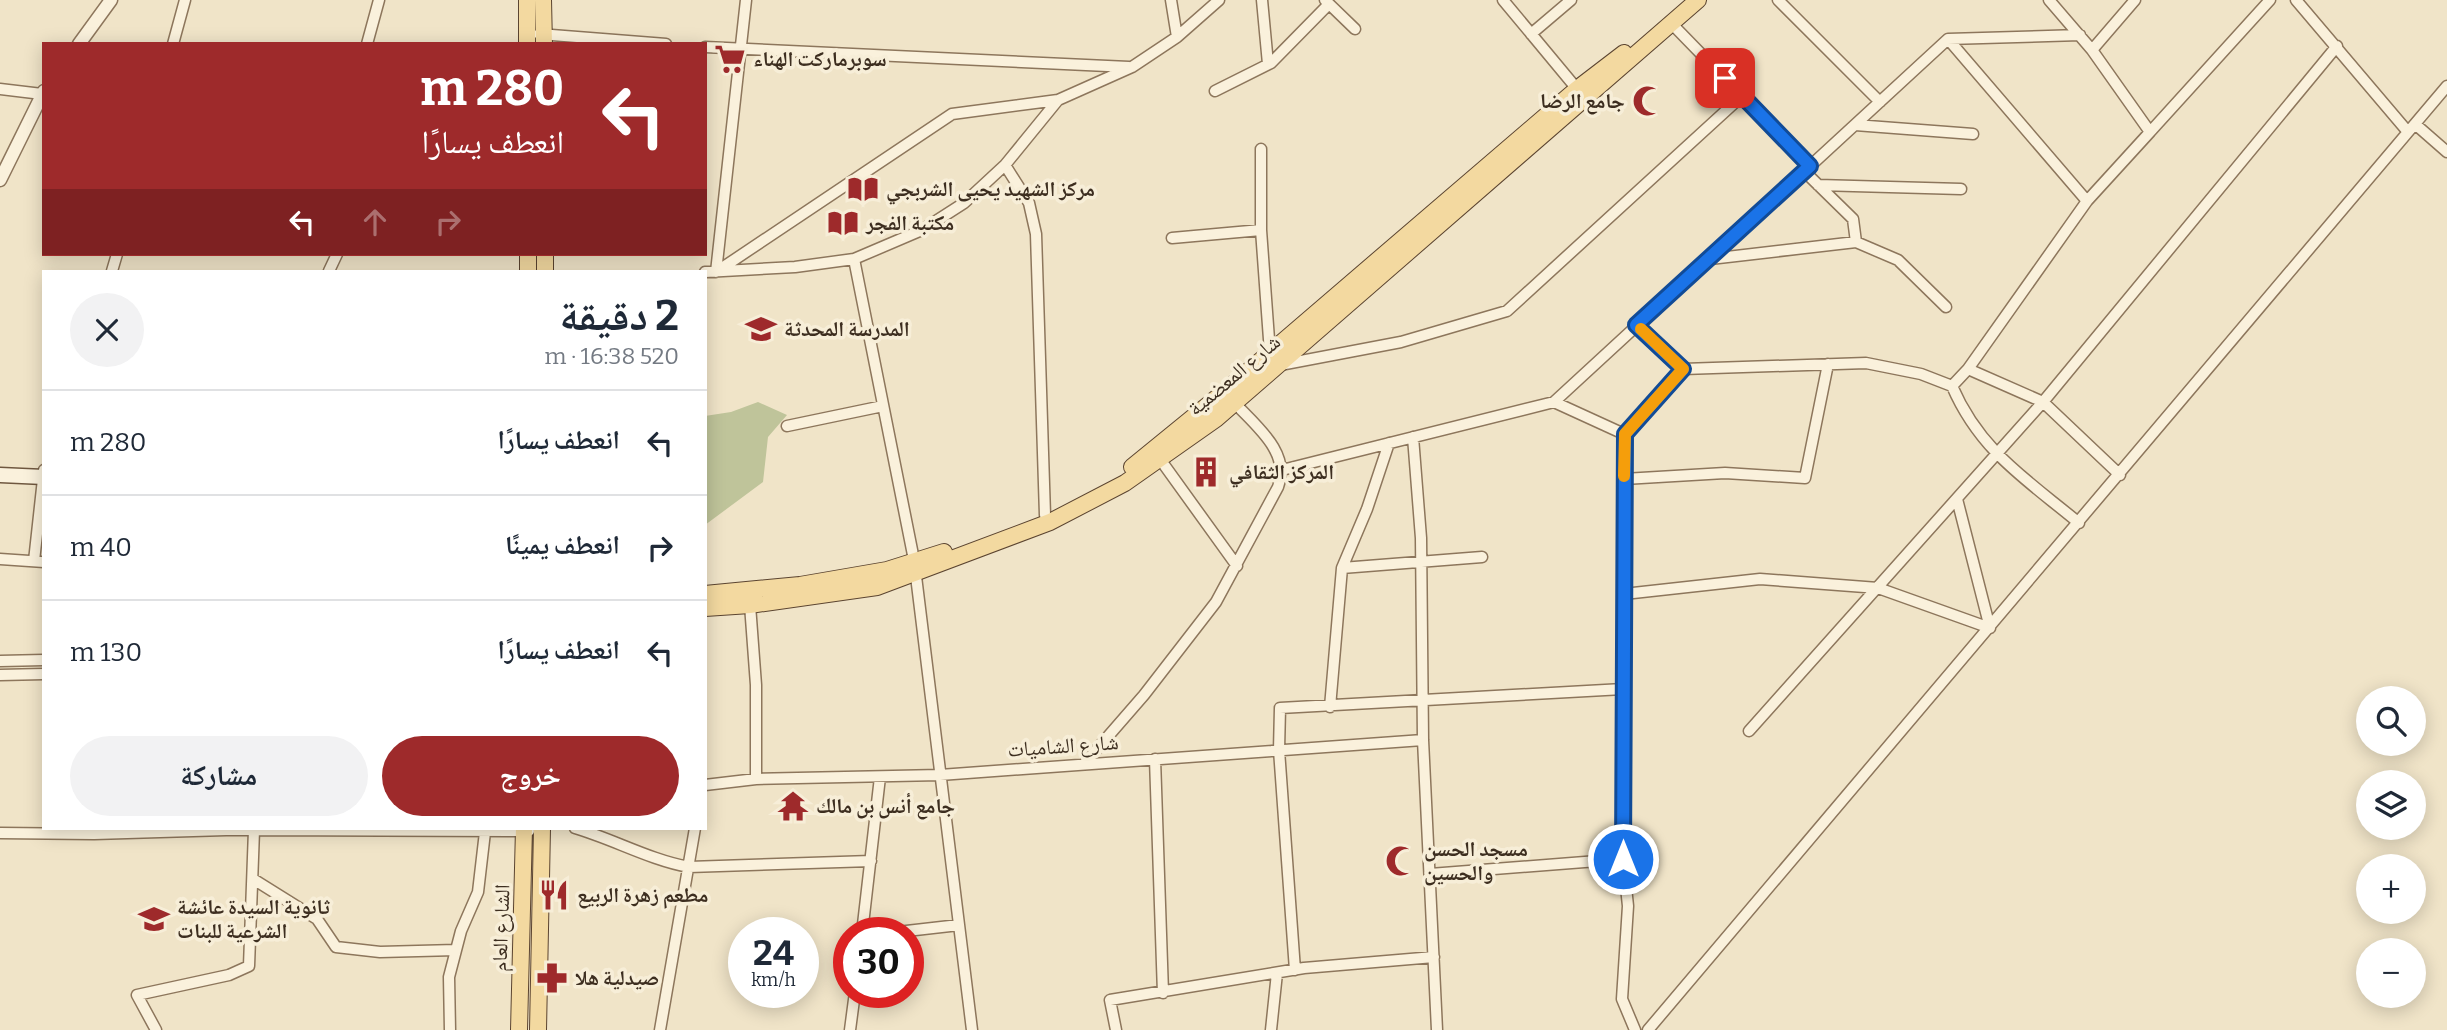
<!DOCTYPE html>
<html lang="ar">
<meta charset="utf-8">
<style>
:root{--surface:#fff;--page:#f2f2f3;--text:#1f2937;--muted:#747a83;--line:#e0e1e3;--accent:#9e2a2b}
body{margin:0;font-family:Bitter,"Noto Naskh Arabic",serif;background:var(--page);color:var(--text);direction:rtl;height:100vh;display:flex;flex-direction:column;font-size:26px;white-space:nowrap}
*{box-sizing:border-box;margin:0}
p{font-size:23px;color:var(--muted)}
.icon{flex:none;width:38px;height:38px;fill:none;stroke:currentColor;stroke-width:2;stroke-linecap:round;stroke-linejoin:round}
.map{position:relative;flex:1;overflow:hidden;direction:ltr}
.panel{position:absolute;left:42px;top:270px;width:665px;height:560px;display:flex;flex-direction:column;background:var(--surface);border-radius:0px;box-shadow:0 4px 18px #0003;direction:rtl}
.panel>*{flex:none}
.guide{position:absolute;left:42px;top:42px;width:665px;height:214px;border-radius:0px;box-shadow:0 4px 18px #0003;direction:rtl;background:#9e2a2b;color:#fff;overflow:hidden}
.tools{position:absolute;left:2356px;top:686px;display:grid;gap:14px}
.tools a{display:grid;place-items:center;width:70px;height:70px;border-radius:50%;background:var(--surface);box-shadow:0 4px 18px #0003;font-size:35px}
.speed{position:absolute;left:728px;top:917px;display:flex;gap:14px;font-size:35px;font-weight:700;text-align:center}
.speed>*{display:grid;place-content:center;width:91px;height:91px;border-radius:50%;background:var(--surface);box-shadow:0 4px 18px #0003;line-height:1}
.speed small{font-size:18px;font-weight:400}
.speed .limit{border:10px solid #d22;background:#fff;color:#111}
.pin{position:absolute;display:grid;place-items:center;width:60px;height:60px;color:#fff;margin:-30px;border-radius:14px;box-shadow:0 4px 10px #0006}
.me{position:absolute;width:77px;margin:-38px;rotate:0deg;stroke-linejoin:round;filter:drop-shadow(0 0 5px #0008)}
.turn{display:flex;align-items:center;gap:24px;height:147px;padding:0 28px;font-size:32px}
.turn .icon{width:91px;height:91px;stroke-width:2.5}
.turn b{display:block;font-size:49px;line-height:60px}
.lanes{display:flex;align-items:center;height:66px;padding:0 28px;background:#0003;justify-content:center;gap:35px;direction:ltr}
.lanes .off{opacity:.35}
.round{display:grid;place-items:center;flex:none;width:74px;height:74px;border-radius:37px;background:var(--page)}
.headline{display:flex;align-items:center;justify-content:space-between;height:119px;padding:0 28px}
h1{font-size:42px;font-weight:700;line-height:52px}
.button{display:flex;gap:14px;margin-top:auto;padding:14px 28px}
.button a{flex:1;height:80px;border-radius:42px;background:var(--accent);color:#fff;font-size:28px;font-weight:700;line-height:80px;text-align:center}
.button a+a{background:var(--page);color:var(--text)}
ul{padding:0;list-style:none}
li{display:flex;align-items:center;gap:21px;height:105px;padding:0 28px;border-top:2px solid var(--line)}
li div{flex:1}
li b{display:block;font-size:26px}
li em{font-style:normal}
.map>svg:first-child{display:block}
.cemetery{fill:#bfc49a}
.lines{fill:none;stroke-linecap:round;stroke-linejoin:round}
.minor-casing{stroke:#8d765c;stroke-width:13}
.tertiary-casing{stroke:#8d765c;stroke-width:15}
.secondary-casing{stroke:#6f573f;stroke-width:17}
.primary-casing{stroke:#5b4430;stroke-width:18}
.minor{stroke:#faf1dc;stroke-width:10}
.tertiary{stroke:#faf1dc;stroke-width:12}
.secondary{stroke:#faf1dc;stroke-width:14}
.primary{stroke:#f3d9a0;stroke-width:16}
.route-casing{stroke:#114b97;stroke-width:18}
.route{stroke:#1a73e8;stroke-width:12}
.slow{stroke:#f59e0b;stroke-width:12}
.labels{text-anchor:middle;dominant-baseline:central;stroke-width:7;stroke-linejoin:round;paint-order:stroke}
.poi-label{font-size:21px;font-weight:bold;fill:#3d2e20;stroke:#f7eed8;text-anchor:start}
.street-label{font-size:21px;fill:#3d2e20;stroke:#f7eed8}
</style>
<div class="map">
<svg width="2447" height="1030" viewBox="0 0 2447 1030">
<rect width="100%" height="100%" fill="#f0e4c8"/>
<path class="cemetery" d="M758,402L787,415L768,437L763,482L705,525V416L731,412Z"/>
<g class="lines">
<g class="minor-casing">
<path id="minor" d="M1171,0L1177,37
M1262,0L1268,64
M1325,0L1355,29
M1503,0L1577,89
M1778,0L1880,102
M2296,0L2408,132
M1671,23L1810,166
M539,34L666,44
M1531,34L1571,0
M1948,39L2087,201
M173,44L185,0
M367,44L379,0
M705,47L1129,67
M2092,50L2135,0
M0,89L42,94
M1215,91L1271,63L1329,4
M2415,124L2447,152
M1855,125L1973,134
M2150,132L2270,0
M1261,149V230L1270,353
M1005,165L1029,203L1036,234L1045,515
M1804,171L1853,219L1856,242
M1818,185L1961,189
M1172,238L1261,230
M854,259L914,560L972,1030
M1710,259L1856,242L1898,260L1946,307
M719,270L952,114L1058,100
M112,271L117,254
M329,271L337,254
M705,272L795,267L854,259L922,230L964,203L1005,165L1058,100L1132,67L1177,37L1219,0
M716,272L746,0
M1280,365L1401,342L1507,311L1742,96
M1683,369L1866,363L1921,374L1952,386C1980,451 2026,479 2079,523
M1968,369L2043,402L2120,475
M1952,386L1968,369L2087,201L2150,132L2092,50L2049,0
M1554,402L1948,39L2080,35
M787,426L883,406
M1413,437L1421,538L1423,740L1437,1030
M1157,455L1237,566
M1282,470L1554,402L1624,434
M1624,479L1725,473L1805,478L1828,364
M1957,499L1990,628
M0,559L44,562
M34,561L44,470
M1342,568L1482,557
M1624,594L1760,579L1878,588L1990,628
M750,605L756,685V779
M0,661L44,660
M0,675L44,674
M1330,707L1342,568L1367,509L1389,443
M1749,731L2043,402L2337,46
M1155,759L1163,993
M1084,764L1144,695L1216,602L1278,487C1292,451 1252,423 1231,399
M705,785L756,779L940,775L1423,740
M575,828C613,839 650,860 689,867L871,861
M0,833L94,834L226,830L529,831
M1430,874L1623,859
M253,879L317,919L336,947L380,952L456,950
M862,933L880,777
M889,933L959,925
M1295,970L1279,750L1280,708L1623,689
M156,1030L137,995L229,975L249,966L254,830
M450,1030L449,977L461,931L478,892L485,832
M660,1030L695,828
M850,1030L855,992
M1116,1030L1110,1000L1304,968L1434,957
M1271,1030L1277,973
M1635,1030L1622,999L1628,906L1623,859L1624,434L1683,369L1637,325
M1648,1030L2447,86"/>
</g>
<g class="tertiary-casing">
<path id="tertiary" d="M79,44L111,0
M0,180L44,91"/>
</g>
<g class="secondary-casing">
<path id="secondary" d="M0,475L44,477"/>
</g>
<g class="primary-casing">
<path id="primary" d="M527,0V44
M543,0L544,44
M528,254V271
M545,254V271
M1132,467L1224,392L1577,89L1624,53
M705,594L800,585L887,570L944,552
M705,608L750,605L877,587L1050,522L1125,483L1216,419L1698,0
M519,1030L524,828
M538,1030L542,828"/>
</g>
<use href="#minor" class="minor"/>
<use href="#tertiary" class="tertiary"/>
<use href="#secondary" class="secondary"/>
<use href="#primary" class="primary"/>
</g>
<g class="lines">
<g class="route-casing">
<path id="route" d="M1623,859L1625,434L1683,369L1636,325L1810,166L1725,78"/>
</g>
<use href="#route" class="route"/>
<path class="slow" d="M1624,476L1625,434L1683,369L1641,329"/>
</g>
<defs>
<g id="supermarket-bare" transform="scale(2.415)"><path d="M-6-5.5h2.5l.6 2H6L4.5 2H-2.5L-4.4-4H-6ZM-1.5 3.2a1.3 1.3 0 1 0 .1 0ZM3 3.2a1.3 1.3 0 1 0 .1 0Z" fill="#9e2a2b" stroke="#f7eed8" stroke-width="2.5" paint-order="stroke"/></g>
<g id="mosque-bare" transform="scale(2.415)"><path d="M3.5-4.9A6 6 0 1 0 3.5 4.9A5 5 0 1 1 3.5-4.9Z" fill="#9e2a2b" stroke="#f7eed8" stroke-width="2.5" paint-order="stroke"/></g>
<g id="library-bare" transform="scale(2.415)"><path d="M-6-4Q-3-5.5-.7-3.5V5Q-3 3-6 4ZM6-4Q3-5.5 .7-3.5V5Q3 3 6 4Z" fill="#9e2a2b" stroke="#f7eed8" stroke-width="2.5" paint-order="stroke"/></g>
<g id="school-bare" transform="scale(2.415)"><path d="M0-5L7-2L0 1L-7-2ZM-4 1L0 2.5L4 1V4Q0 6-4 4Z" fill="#9e2a2b" stroke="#f7eed8" stroke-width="2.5" paint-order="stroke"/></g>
<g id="building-bare" transform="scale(2.415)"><path d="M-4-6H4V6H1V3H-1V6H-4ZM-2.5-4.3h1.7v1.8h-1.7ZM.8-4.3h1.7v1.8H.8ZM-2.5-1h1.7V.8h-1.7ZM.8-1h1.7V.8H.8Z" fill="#9e2a2b" stroke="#f7eed8" stroke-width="2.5" paint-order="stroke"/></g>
<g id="temple-bare" transform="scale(2.415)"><path d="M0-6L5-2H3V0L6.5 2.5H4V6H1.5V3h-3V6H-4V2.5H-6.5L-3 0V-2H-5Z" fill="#9e2a2b" stroke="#f7eed8" stroke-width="2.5" paint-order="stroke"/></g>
<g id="restaurant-bare" transform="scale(2.415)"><path d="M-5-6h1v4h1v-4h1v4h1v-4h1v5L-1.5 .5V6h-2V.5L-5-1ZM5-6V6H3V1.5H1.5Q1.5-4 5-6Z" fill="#9e2a2b" stroke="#f7eed8" stroke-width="2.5" paint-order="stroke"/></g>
<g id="pharmacy-bare" transform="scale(2.415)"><path d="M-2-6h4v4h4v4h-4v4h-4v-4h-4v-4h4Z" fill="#9e2a2b" stroke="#f7eed8" stroke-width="2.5" paint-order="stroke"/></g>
</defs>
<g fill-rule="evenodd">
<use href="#supermarket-bare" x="730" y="59"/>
<use href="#mosque-bare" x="1648" y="101"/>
<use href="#library-bare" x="863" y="189"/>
<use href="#library-bare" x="843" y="223"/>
<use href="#school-bare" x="761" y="329"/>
<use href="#building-bare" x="1206" y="472"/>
<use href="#temple-bare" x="793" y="806"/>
<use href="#mosque-bare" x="1401" y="861"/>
<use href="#restaurant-bare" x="554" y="895"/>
<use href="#school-bare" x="154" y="919"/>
<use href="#pharmacy-bare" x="552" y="978"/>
</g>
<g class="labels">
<g class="poi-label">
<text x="753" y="59">سوبرماركت الهناء</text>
<text x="1625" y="101" text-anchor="end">جامع الرضا</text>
<text x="886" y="189">مركز الشهيد يحيى الشربجي</text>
<text x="866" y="223">مكتبة الفجر</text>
<text x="784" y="329">المدرسة المحدثة</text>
<text x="1229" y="472">المركز الثقافي</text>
<text x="816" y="806">جامع أنس بن مالك</text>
<text x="1424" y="849">مسجد الحسن<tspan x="1424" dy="24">والحسين</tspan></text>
<text x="577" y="895">مطعم زهرة الربيع</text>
<text x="177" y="907">ثانوية السيدة عائشة<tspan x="177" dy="24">الشرعية للبنات</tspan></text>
<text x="575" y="978">صيدلية هلا</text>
</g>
<g class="street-label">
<text transform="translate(1234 375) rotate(-40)">شارع المعضمية</text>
<text transform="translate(1063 746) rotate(-4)">شارع الشاميات</text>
<text transform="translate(501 928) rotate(-88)">الشارع العام</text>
</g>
</g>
</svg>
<div class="tools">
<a><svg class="icon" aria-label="search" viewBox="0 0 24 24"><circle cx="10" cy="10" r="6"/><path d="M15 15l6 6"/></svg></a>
<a><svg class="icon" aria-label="layers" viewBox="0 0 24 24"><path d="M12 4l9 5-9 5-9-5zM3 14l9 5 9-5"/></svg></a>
<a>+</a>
<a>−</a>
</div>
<div class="speed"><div>24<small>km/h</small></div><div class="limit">30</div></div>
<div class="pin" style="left:1725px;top:78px;background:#d93025"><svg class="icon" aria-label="arrive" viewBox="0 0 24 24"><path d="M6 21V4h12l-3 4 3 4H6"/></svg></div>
<svg class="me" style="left:1623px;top:859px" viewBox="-20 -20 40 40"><circle r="17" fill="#1a73e8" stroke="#fff" stroke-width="3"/><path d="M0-11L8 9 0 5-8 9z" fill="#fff"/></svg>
<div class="guide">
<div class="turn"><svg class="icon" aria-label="left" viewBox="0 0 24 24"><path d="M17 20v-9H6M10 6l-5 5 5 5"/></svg><div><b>280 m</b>انعطف يسارًا</div></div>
<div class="lanes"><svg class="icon" aria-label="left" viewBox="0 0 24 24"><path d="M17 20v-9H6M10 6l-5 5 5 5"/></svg><svg class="icon off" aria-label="ahead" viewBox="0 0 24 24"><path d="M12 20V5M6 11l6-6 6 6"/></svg><svg class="icon off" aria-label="right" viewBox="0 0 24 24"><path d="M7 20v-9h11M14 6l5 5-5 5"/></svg></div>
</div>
<section class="panel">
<div class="headline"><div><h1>2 دقيقة</h1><p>520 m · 16:38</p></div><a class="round"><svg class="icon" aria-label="close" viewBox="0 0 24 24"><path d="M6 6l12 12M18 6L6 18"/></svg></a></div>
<ul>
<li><svg class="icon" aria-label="left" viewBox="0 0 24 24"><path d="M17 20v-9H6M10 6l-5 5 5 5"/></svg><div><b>انعطف يسارًا</b></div><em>280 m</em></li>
<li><svg class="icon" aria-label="right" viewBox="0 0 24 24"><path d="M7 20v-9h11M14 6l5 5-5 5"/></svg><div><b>انعطف يمينًا</b></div><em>40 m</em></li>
<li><svg class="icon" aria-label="left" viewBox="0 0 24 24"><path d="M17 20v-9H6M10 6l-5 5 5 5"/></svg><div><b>انعطف يسارًا</b></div><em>130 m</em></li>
</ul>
<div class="button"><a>خروج</a><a>مشاركة</a></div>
</section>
</div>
